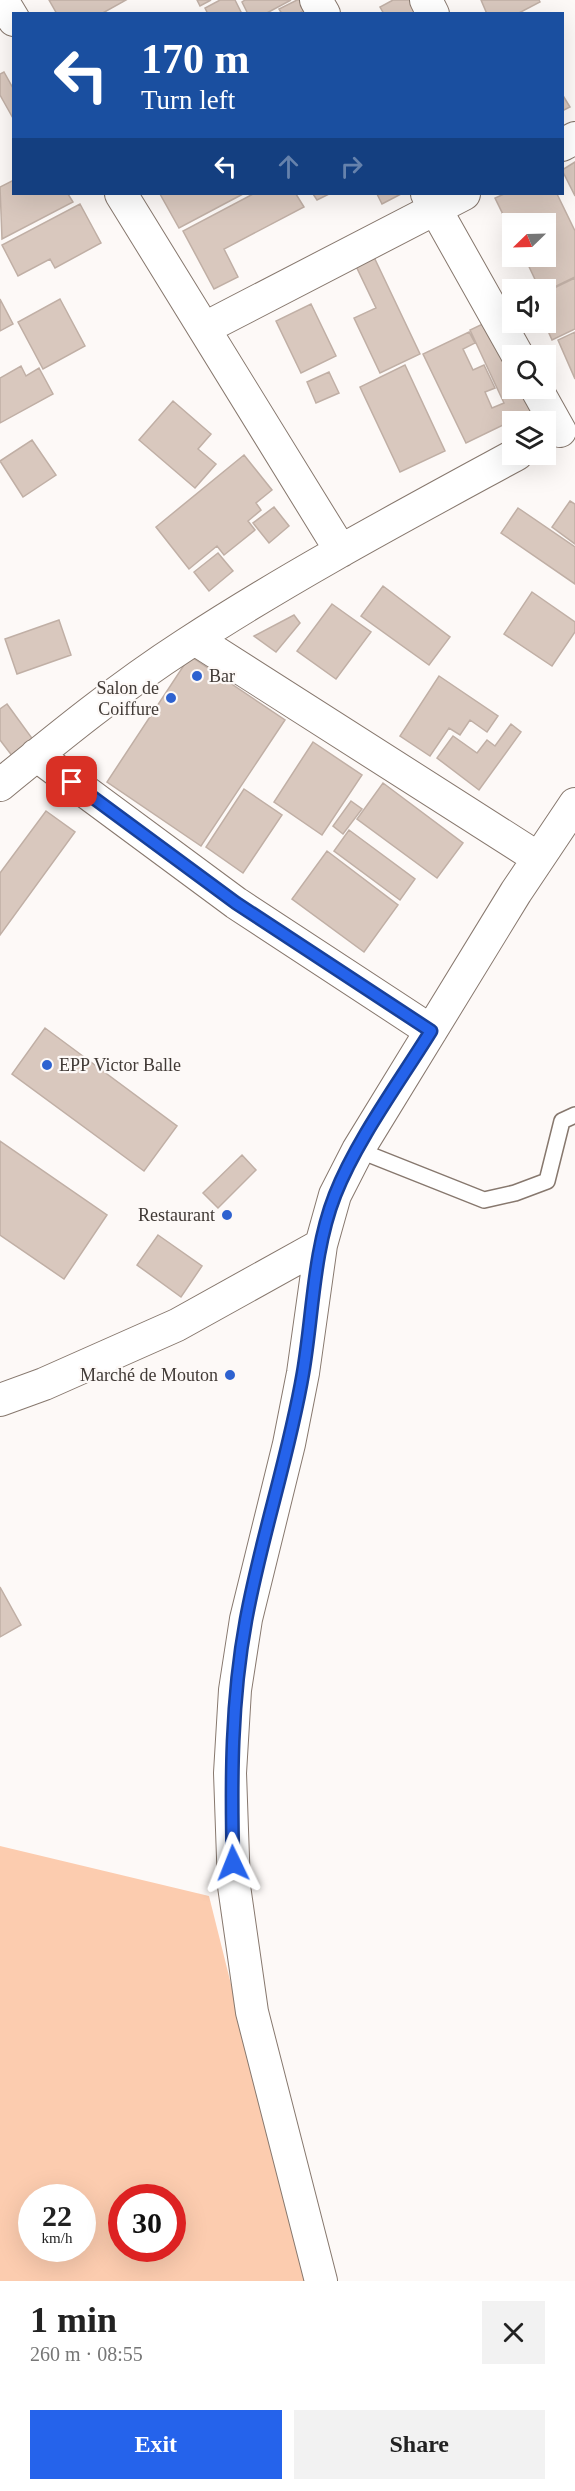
<!DOCTYPE html>
<meta charset="utf-8">
<style>
:root{--surface:#fff;--page:#f2f2f2;--text:#222;--muted:#767676;--accent:#2563eb}
body{margin:0;font-family:Georgia,serif;background:var(--page);color:var(--text);height:100vh;display:flex;flex-direction:column;font-size:22px;white-space:nowrap}
*{box-sizing:border-box;margin:0}
p{font-size:20px;color:var(--muted)}
.icon{flex:none;width:33px;height:33px;fill:none;stroke:currentColor;stroke-width:2;stroke-linecap:round;stroke-linejoin:round}
.map{position:relative;height:2281px;overflow:hidden}
.drawer{display:flex;flex-direction:column;background:var(--surface);flex:1}
.drawer>*{flex:none}
.hud{position:absolute;left:12px;top:12px;width:552px;height:183px;border-radius:0px;box-shadow:0 6px 24px #0002;background:#1a4fa0;color:#fff;overflow:hidden}
.needle{width:39px;rotate:247deg}
.tools{position:absolute;left:502px;top:213px;display:grid;gap:12px}
.tools a{display:grid;place-items:center;width:54px;height:54px;border-radius:0px;background:var(--surface);box-shadow:0 6px 24px #0002;font-size:30px}
.speed{position:absolute;left:18px;top:2184px;display:flex;gap:12px;font-size:30px;font-weight:700;text-align:center}
.speed>*{display:grid;place-content:center;width:78px;height:78px;border-radius:50%;background:var(--surface);box-shadow:0 6px 24px #0002;line-height:1}
.speed small{font-size:15px;font-weight:400}
.speed .limit{border:9px solid #d22;background:#fff;color:#111}
.pin{position:absolute;display:grid;place-items:center;width:51px;height:51px;color:#fff;margin:-26px;border-radius:12px;box-shadow:0 3px 9px #0006}
.me{position:absolute;width:66px;margin:-33px;rotate:358deg;stroke-linejoin:round;filter:drop-shadow(0 0 4px #0008)}
.turn{display:flex;align-items:center;gap:21px;height:126px;padding:0 30px;font-size:27px}
.turn .icon{width:78px;height:78px;stroke-width:2.5}
.turn b{display:block;font-size:42px;line-height:51px}
.lanes{display:flex;align-items:center;height:57px;padding:0 30px;background:#0003;justify-content:center;gap:30px;direction:ltr}
.lanes .off{opacity:.35}
.round{display:grid;place-items:center;flex:none;width:63px;height:63px;border-radius:0px;background:var(--page)}
.head{display:flex;align-items:center;justify-content:space-between;height:102px;padding:0 30px}
h1{font-size:36px;font-weight:700;line-height:45px}
.primary-button{display:flex;gap:12px;margin-top:auto;padding:12px 30px}
.primary-button a{flex:1;height:69px;border-radius:0px;background:var(--accent);color:#fff;font-size:24px;font-weight:700;line-height:69px;text-align:center}
.primary-button a+a{background:var(--page);color:var(--text)}
.map>svg:first-child{display:block}
.green{fill:#fcccaf;fill-rule:evenodd}
.building{fill:#d9c8be;stroke:#c0afa5;stroke-width:1.5}
.lines{fill:none;stroke-linecap:round;stroke-linejoin:round}
.lane-casing{stroke:#87786e;stroke-width:18}
.street-casing{stroke:#87786e;stroke-width:34}
.lane{stroke:#fff;stroke-width:15}
.street{stroke:#fff;stroke-width:32}
.route-casing{stroke:#184099;stroke-width:15}
.route{stroke:#2563eb;stroke-width:10}
.poi-dot{fill:#2e62d0;stroke:#fdf9f7;stroke-width:2}
.labels{text-anchor:middle;dominant-baseline:central;stroke-width:4.5;stroke-linejoin:round;paint-order:stroke}
.poi-label{font-size:18px;fill:#413a36;stroke:#fdf9f7;text-anchor:end}
</style>
<div class="map">
<svg width="575" height="2281" viewBox="0 0 575 2281">
<rect width="100%" height="100%" fill="#fdf9f7"/>
<path class="green" d="M0,1846L209,1896L305,2281H0ZM32,2198H82V2248H32ZM122,2198H172V2248H122Z"/>
<path class="building" d="M49,0H126L101,14H57Z
M197,0H211L200,6Z
M220,0H235L242,14H208L205,8Z
M245,0H291L265,14H248L242,2Z
M297,0H303L307,8L298,14H282L279,9Z
M393,0H413L420,14H384L380,7Z
M481,0H539L540,2L517,14H487Z
M4,72L14,90V120L0,95V74Z
M562,94L570,107L562,111Z
M575,162V196L562,170Z
M14,180V194H68L73,202L2,239L0,187Z
M160,194H243L179,228Z
M253,194H296L304,207L224,249L238,277L214,289L183,231Z
M313,194H329L317,200Z
M377,194H401L382,204Z
M504,194H557L575,231V277L546,291L540,290L524,256H546V224H513V235L495,198Z
M80,204L101,243L55,268L50,259L18,276L2,245Z
M373,255L420,354L380,373L354,318L376,308L355,264Z
M575,278V329L552,340L544,322H546V292Z
M0,299L13,324L0,331Z
M60,299L85,346L43,369L18,322Z
M311,304L336,356L301,373L276,321Z
M491,320L513,366V388H523L534,410L466,443L423,354L469,332L475,343L463,349L473,370L484,365L495,388L485,392L492,408L504,403L470,330Z
M575,332V379L558,340Z
M405,365L445,451L400,472L360,387Z
M21,366L26,376L39,368L53,394L0,423V378Z
M329,372L339,393L316,403L307,382Z
M173,401L211,434L198,449L216,464L195,488L139,440Z
M32,440L56,475L23,497L0,461Z
M244,455L272,490L256,503L261,510L248,521L255,530L224,555L217,546L189,569L156,527Z
M570,501L575,504V544L552,527Z
M274,507L289,526L269,543L253,523Z
M518,508L575,547V584L501,533Z
M218,553L233,571L209,591L194,572Z
M383,586L450,637L429,665L361,616Z
M532,592L575,622V632L552,666L504,634Z
M332,604L371,632L336,679L297,651Z
M294,615L300,623L276,652L254,636Z
M59,620L71,655L17,674L5,639Z
M190,656L285,720L201,846L107,782Z
M439,676L498,716L487,732L470,720L460,735L449,728L430,756L400,736Z
M7,704L34,741L13,757L0,740V709Z
M511,724L521,732L479,790L437,758L453,736L477,753L487,740L495,746Z
M313,742L362,775L322,835L274,802Z
M383,783L463,843L437,878L357,819Z
M244,789L282,815L243,873L206,847Z
M351,801L362,809L343,834L333,826Z
M46,811L75,832L0,935V873Z
M349,830L415,879L400,900L334,851Z
M327,851L398,905L364,952L292,899Z
M45,1028L177,1126L144,1171L12,1074Z
M0,1141L107,1215L64,1279L0,1235Z
M242,1155L256,1170L218,1208L203,1193Z
M158,1235L202,1266L181,1297L137,1265Z
M0,1587L21,1625L0,1637Z"/>
<g class="lines">
<g class="lane-casing">
<path id="lane" d="M358,1150L484,1200L515,1193L547,1181L562,1121L575,1115"/>
</g>
<g class="street-casing">
<path id="street" d="M2,0L14,20
M316,0L324,14
M426,0L433,14
M562,145L575,138
M121,194L341,551
M427,194L518,356
M205,328L464,194
M536,388L560,431
M195,639L538,858
M36,755L236,903L431,1031
M0,785C60,736 120,687 185,645C292,575 405,515 517,454
M0,1400L44,1384L177,1325L321,1245
M321,2281L252,2012L234,1886L230,1773L235,1690L246,1619L289,1444L303,1373L321,1245L335,1195L358,1150L516,892L575,804"/>
</g>
<use href="#lane" class="lane"/>
<use href="#street" class="street"/>
</g>
<g class="lines">
<g class="route-casing">
<path id="route" d="M72,782L236,903L431,1031C400,1081 356,1141 335,1195C313,1251 313,1315 303,1373C289,1456 261,1537 246,1620C231,1701 231,1781 233,1863"/>
</g>
<use href="#route" class="route"/>
</g>
<g class="poi-dot">
<circle cx="197" cy="676" r="6"/>
<circle cx="171" cy="698" r="6"/>
<circle cx="47" cy="1065" r="6"/>
<circle cx="227" cy="1215" r="6"/>
<circle cx="230" cy="1375" r="6"/>
</g>
<g class="labels">
<g class="poi-label">
<text x="209" y="676" text-anchor="start">Bar</text>
<text x="159" y="688">Salon de<tspan x="159" dy="21">Coiffure</tspan></text>
<text x="59" y="1065" text-anchor="start">EPP Victor Balle</text>
<text x="215" y="1215">Restaurant</text>
<text x="218" y="1375">Marché de Mouton</text>
</g>
</g>
</svg>
<div class="tools">
<a><svg class="needle" viewBox="-14 -14 28 28"><path d="M0-13l5 13h-10z" fill="#e53935"/><path d="M0 13l5-13h-10z" fill="#767676"/></svg></a>
<a><svg class="icon" aria-label="sound" viewBox="0 0 24 24"><path d="M4 9h4l5-4v14l-5-4H4zM17 9q2 3 0 6"/></svg></a>
<a><svg class="icon" aria-label="search" viewBox="0 0 24 24"><circle cx="10" cy="10" r="6"/><path d="M15 15l6 6"/></svg></a>
<a><svg class="icon" aria-label="layers" viewBox="0 0 24 24"><path d="M12 4l9 5-9 5-9-5zM3 14l9 5 9-5"/></svg></a>
</div>
<div class="speed"><div>22<small>km/h</small></div><div class="limit">30</div></div>
<div class="pin" style="left:72px;top:782px;background:#d93025"><svg class="icon" aria-label="arrive" viewBox="0 0 24 24"><path d="M6 21V4h12l-3 4 3 4H6"/></svg></div>
<svg class="me" style="left:233px;top:1863px" viewBox="-20 -20 40 40"><path d="M0-17L14 15 0 8-14 15z" fill="#2563eb" stroke="#fff" stroke-width="4"/></svg>
<div class="hud">
<div class="turn"><svg class="icon" aria-label="left" viewBox="0 0 24 24"><path d="M17 20v-9H6M10 6l-5 5 5 5"/></svg><div><b>170 m</b>Turn left</div></div>
<div class="lanes"><svg class="icon" aria-label="left" viewBox="0 0 24 24"><path d="M17 20v-9H6M10 6l-5 5 5 5"/></svg><svg class="icon off" aria-label="ahead" viewBox="0 0 24 24"><path d="M12 20V5M6 11l6-6 6 6"/></svg><svg class="icon off" aria-label="right" viewBox="0 0 24 24"><path d="M7 20v-9h11M14 6l5 5-5 5"/></svg></div>
</div>
</div>
<section class="drawer">
<div class="head"><div><h1>1 min</h1><p>260 m · 08:55</p></div><a class="round"><svg class="icon" aria-label="close" viewBox="0 0 24 24"><path d="M6 6l12 12M18 6L6 18"/></svg></a></div>
<div class="primary-button"><a>Exit</a><a>Share</a></div>
</section>
